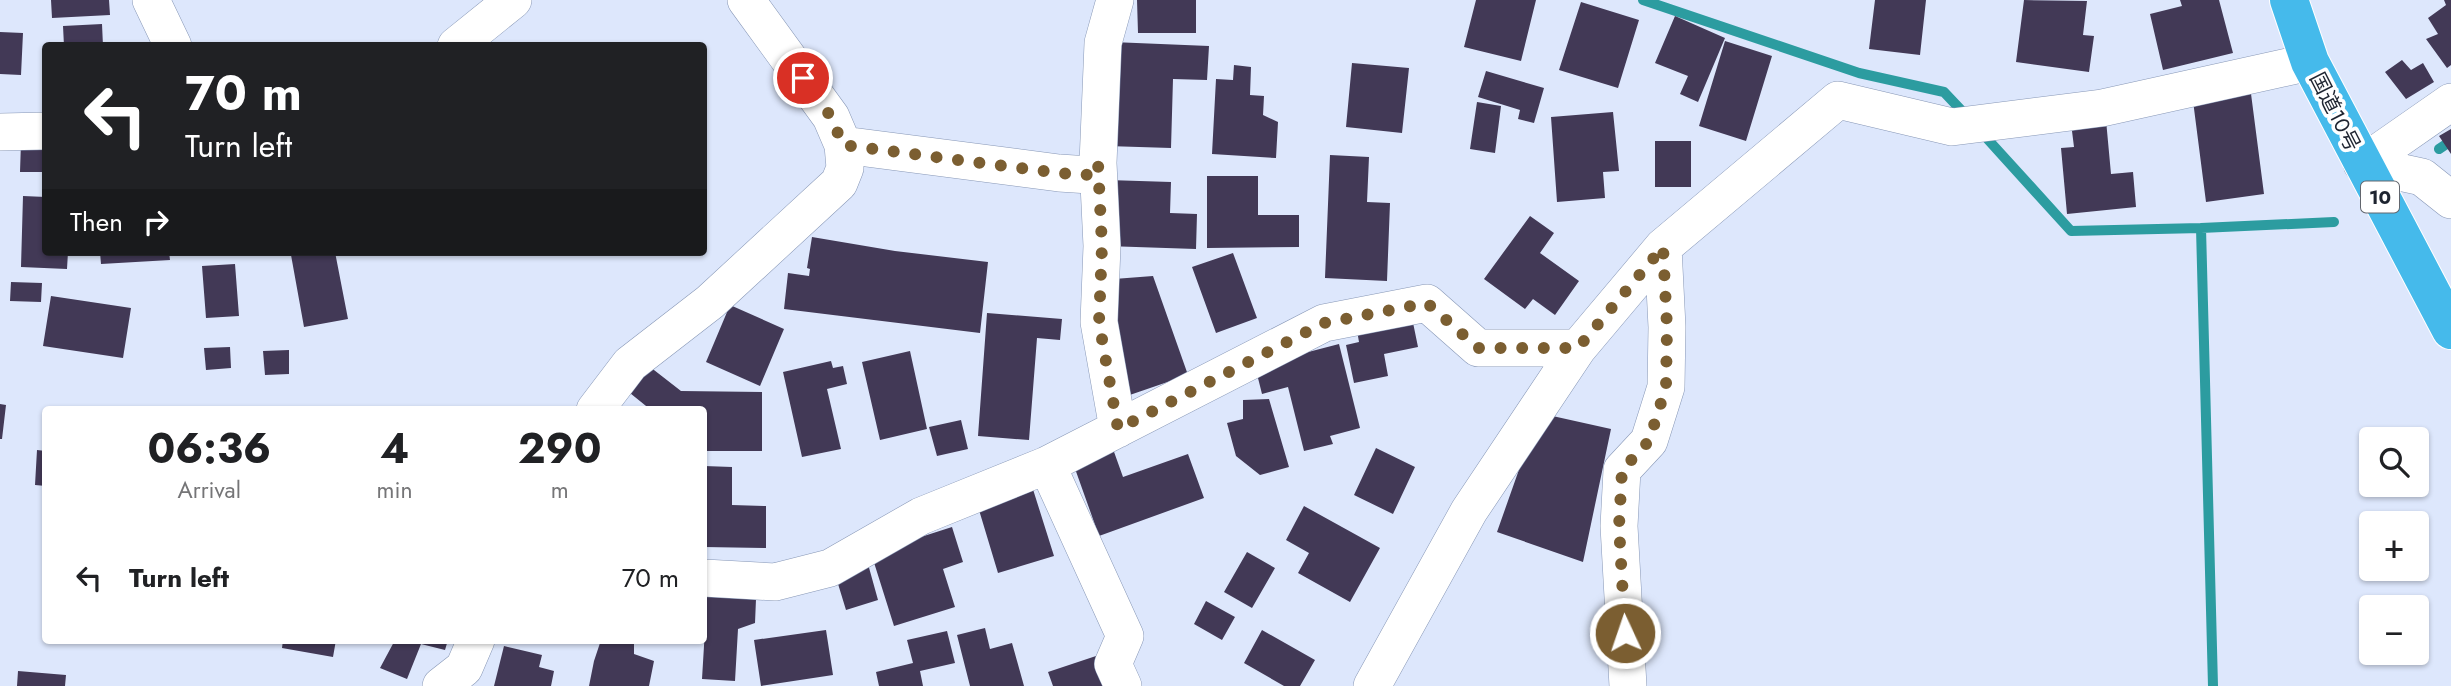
<!DOCTYPE html>
<meta charset="utf-8">
<style>
:root{--surface:#fff;--page:#f2f2f2;--text:#202124;--muted:#757577}
body{margin:0;font-family:Jost,"Noto Sans JP",sans-serif;background:var(--page);color:var(--text);height:100vh;display:flex;flex-direction:column;font-size:26px;white-space:nowrap}
*{box-sizing:border-box;margin:0}
p{font-size:23px;color:var(--muted)}
.icon{flex:none;width:38px;height:38px;fill:none;stroke:currentColor;stroke-width:2;stroke-linecap:round;stroke-linejoin:round}
.map{position:relative;flex:1;overflow:hidden}
.panel{position:absolute;left:42px;top:406px;width:665px;height:238px;display:flex;flex-direction:column;background:var(--surface);border-radius:7px;box-shadow:0 2px 5px #0004}
.panel>*{flex:none}
.hud{position:absolute;left:42px;top:42px;width:665px;height:214px;border-radius:7px;box-shadow:0 2px 5px #0004;background:#202124;color:#fff;overflow:hidden}
.controls{position:absolute;left:2359px;top:427px;display:grid;gap:14px}
.controls a{display:grid;place-items:center;width:70px;height:70px;border-radius:7px;background:var(--surface);box-shadow:0 2px 5px #0004;font-size:35px}
.pin{position:absolute;display:grid;place-items:center;width:60px;height:60px;color:#fff;margin:-30px;border:4px solid #fff;border-radius:50%;box-shadow:0 2px 7px #0007}
.me{position:absolute;width:77px;margin:-38px;rotate:357deg;stroke-linejoin:round;filter:drop-shadow(0 0 5px #0008)}
.turn{display:flex;align-items:center;gap:24px;height:147px;padding:0 28px;font-size:32px}
.turn .icon{width:91px;height:91px;stroke-width:2.5}
.turn b{display:block;font-size:49px;line-height:60px}
.then{display:flex;align-items:center;height:66px;padding:0 28px;background:#0003;gap:14px;font-size:26px}
.eta{display:flex;justify-content:space-evenly;align-items:center;height:119px;text-align:center}
.eta b{font-size:42px;font-weight:700;line-height:49px}
ul{padding:0;list-style:none}
li{display:flex;align-items:center;gap:21px;height:105px;padding:0 28px}
li div{flex:1}
li b{display:block;font-size:26px}
li em{font-style:normal}
.map>svg:first-child{display:block}
.lines{fill:none;stroke-linecap:round;stroke-linejoin:round}
.stream{stroke:#2c9ca0;stroke-width:10}
.building{fill:#423956}
.minor-casing{stroke:#8797b6;stroke-width:38}
.highway-casing{stroke:#fff;stroke-width:40}
.minor{stroke:#fff;stroke-width:37}
.highway{stroke:#45baeb;stroke-width:38}
.route{stroke:#7b5e31;stroke-width:12;stroke-dasharray:0 21.6}
.labels{text-anchor:middle;dominant-baseline:central;stroke-width:7;stroke-linejoin:round;paint-order:stroke}
.shield{fill:#fff;stroke:#62666e;stroke-width:2}
.shield-label{font-size:19px;font-weight:bold;fill:#1e2430}
.street-label{font-size:21px;fill:#1e2430;stroke:#fff}
</style>
<div class="map">
<svg width="2451" height="686" viewBox="0 0 2451 686">
<rect width="100%" height="100%" fill="#dde7fc"/>
<g class="lines">
<path class="stream" d="M1643,0L1859,73L1944,92L1961,110
M1982,133L2071,231L2201,228L2334,222
M2439,149L2451,141
M2201,228L2213,686"/>
</g>
<path class="building" d="M51,0H109L110,15L52,18Z
M1137,0H1196V33H1138Z
M1476,0H1536L1521,61L1464,47Z
M1875,0H1926L1920,55L1869,49Z
M2024,0L2087,1L2083,35L2094,36L2089,72L2016,62Z
M2180,0H2219L2233,53L2163,70L2150,14L2182,6Z
M2444,0H2451V65L2447,68L2426,39L2438,34L2428,18L2446,5Z
M1581,2L1639,20L1618,88L1559,70Z
M1675,16L1725,38L1698,102L1680,94L1688,76L1655,63Z
M102,24L103,46H64L63,26Z
M0,32L23,33L21,75L0,74Z
M1725,41L1772,56L1746,141L1699,126Z
M1112,42L1209,46L1207,80L1173,79L1171,148L1107,146Z
M2402,60L2411,70L2423,63L2434,82L2406,99L2385,72Z
M1352,63L1409,68L1402,133L1346,127Z
M1234,65L1251,67L1250,95L1264,96L1263,115L1278,122L1276,158L1212,154L1216,79L1233,80Z
M1486,71L1544,88L1534,123L1518,119L1520,110L1478,97Z
M2250,86L2264,194L2206,202L2192,93Z
M1477,102L1501,106L1495,153L1470,149Z
M1613,112L1619,171L1603,172L1605,198L1557,202L1551,117Z
M2106,120L2111,174L2133,172L2136,207L2067,214L2061,148L2074,147L2071,123Z
M2451,129V154L2439,136Z
M1655,141H1691V187H1655Z
M21,142H46V172H20Z
M1330,155L1369,157L1367,202L1390,203L1387,281L1325,278Z
M1207,176H1258V215H1299V247L1207,248Z
M1108,180L1171,182L1170,213L1197,214L1196,249L1106,246Z
M23,196L46,197V252H68L67,269L21,267Z
M1530,216L1554,233L1540,253L1579,281L1555,315L1533,299L1525,309L1484,279Z
M812,237L895,251L988,262L980,333L784,309L788,273L809,276L810,269L807,268Z
M100,252H169L170,260L101,264Z
M200,252H227L228,254L200,256Z
M308,252H335L348,319L304,327L291,255Z
M1233,253L1257,318L1216,333L1192,267Z
M235,264L239,316L206,318L202,266Z
M1153,276L1188,375L1121,398L1114,279Z
M11,282L42,283L41,302L10,301Z
M51,296L131,308L123,358L43,346Z
M730,305L784,329L760,386L706,362Z
M1410,308L1418,347L1384,354L1388,376L1354,383L1346,345L1359,342L1355,319Z
M987,313L1062,319L1060,340L1037,338L1029,440L978,436Z
M1339,344L1360,428L1330,436L1333,444L1304,451L1288,387L1262,394L1255,366Z
M230,347L231,368L206,370L204,348Z
M289,350V374L265,375L263,351Z
M910,351L927,429L880,440L862,362Z
M831,361L833,368L843,366L847,384L827,389L841,449L802,457L783,372Z
M645,363L681,391L762,392V451H704V410H651L625,389Z
M1269,399L1289,467L1260,475L1236,456L1227,423L1243,419V400Z
M0,404L6,405L2,439H0Z
M1539,413L1611,429L1583,562L1497,532Z
M961,420L968,449L937,456L929,427Z
M1376,448L1415,467L1393,514L1354,495Z
M1113,449L1123,477L1188,454L1204,498L1099,536L1073,463Z
M37,450L46,451V486L35,485Z
M704,466L732,467V505L766,506V548L704,547Z
M1031,483L1054,556L998,573L976,500Z
M1304,506L1380,548L1350,602L1298,573L1309,553L1286,540Z
M952,527L963,562L943,569L955,607L894,626L871,553Z
M1247,552L1275,568L1252,608L1224,592Z
M868,564L878,600L846,610L835,574Z
M707,596L756,599L755,623L738,629L735,681L702,679Z
M1206,601L1235,617L1222,640L1194,624Z
M985,628L990,649L1012,643L1024,686H970L957,635Z
M826,630L833,675L761,686L754,640Z
M1262,630L1315,660L1300,686H1284L1244,663Z
M947,631L955,663L920,671L923,686H879L876,672L913,663L907,640Z
M283,640H336L333,657L282,648Z
M395,640H448L445,650L421,644L407,679L380,668Z
M601,640H634V654L654,661L649,686H589L594,661Z
M504,646L542,655L539,667L554,671L551,686H494Z
M1099,655L1110,686H1053L1048,672Z
M18,671L66,675L65,686H17Z"/>
<g class="lines">
<g class="minor-casing">
<path id="minor" d="M151,0L173,46
M456,46L513,0
M0,132L46,131
M843,145L1059,173L1090,175L1098,163L1103,43L1115,0
M1098,163L1102,246L1099,322L1118,429
M2362,164L2451,102
M2362,164L2422,177L2451,200
M595,410L630,364L710,302L839,183L845,168L843,145L831,117L746,0
M1047,465L1125,636L1113,664L1123,686
M704,578L775,582L830,568L921,516L1047,465L1324,323L1427,303L1478,348H1578
M441,686L464,668L476,640
M1372,686L1469,511L1578,348L1663,247L1838,100L1952,127L2102,108L2310,62
M1628,686L1619,526L1622,470L1649,441L1666,387L1667,327L1663,247"/>
</g>
<g class="highway-casing">
<path id="highway" d="M2289,0L2310,62L2451,330"/>
</g>
<use href="#minor" class="minor"/>
<use href="#highway" class="highway"/>
</g>
<g class="lines">
<path class="route" d="M803,78L831,117L843,145L1059,173L1090,175L1098,163L1102,246L1099,322L1118,429L1324,323L1427,303L1478,348H1578L1663,247L1667,327L1666,387L1649,441L1622,470L1619,526L1625,633"/>
</g>
<g class="labels">
<rect class="shield" x="2361" y="181.5" width="38" height="31" rx="5"/>
<g class="shield-label">
<text x="2380" y="197">10</text>
</g>
<g class="street-label">
<text transform="translate(2335 112) rotate(63)">国道10号</text>
</g>
</g>
</svg>
<div class="controls">
<a><svg class="icon" aria-label="search" viewBox="0 0 24 24"><circle cx="10" cy="10" r="6"/><path d="M15 15l6 6"/></svg></a>
<a>+</a>
<a>−</a>
</div>
<div class="pin" style="left:803px;top:78px;background:#d93025"><svg class="icon" aria-label="arrive" viewBox="0 0 24 24"><path d="M6 21V4h12l-3 4 3 4H6"/></svg></div>
<svg class="me" style="left:1625px;top:633px" viewBox="-20 -20 40 40"><circle r="17" fill="#7b5e31" stroke="#fff" stroke-width="3"/><path d="M0-11L8 9 0 5-8 9z" fill="#fff"/></svg>
<div class="hud">
<div class="turn"><svg class="icon" aria-label="left" viewBox="0 0 24 24"><path d="M17 20v-9H6M10 6l-5 5 5 5"/></svg><div><b>70 m</b>Turn left</div></div>
<div class="then">Then<svg class="icon" aria-label="right" viewBox="0 0 24 24"><path d="M7 20v-9h11M14 6l5 5-5 5"/></svg></div>
</div>
<section class="panel">
<div class="eta">
<div><b>06:36</b><p>Arrival</p></div>
<div><b>4</b><p>min</p></div>
<div><b>290</b><p>m</p></div>
</div>
<ul>
<li><svg class="icon" aria-label="left" viewBox="0 0 24 24"><path d="M17 20v-9H6M10 6l-5 5 5 5"/></svg><div><b>Turn left</b></div><em>70 m</em></li>
</ul>
</section>
</div>
